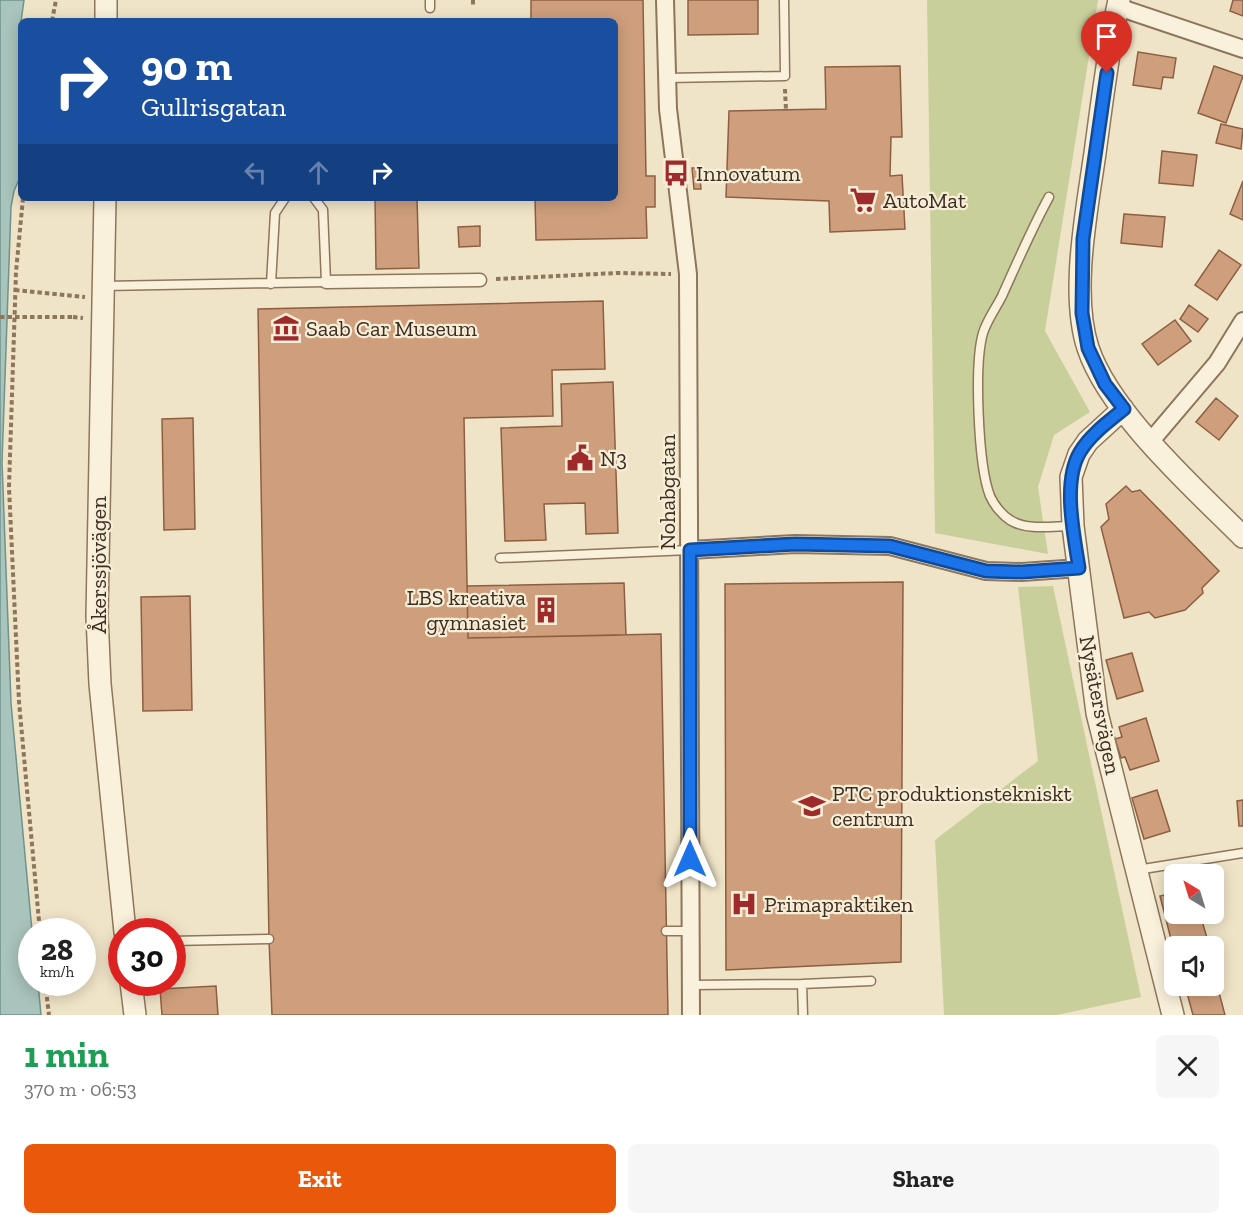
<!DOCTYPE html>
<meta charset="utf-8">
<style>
:root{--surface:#fff;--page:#f6f6f6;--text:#222;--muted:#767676;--accent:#ea580c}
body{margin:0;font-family:"Zilla Slab",serif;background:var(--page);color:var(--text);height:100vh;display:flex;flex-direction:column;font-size:22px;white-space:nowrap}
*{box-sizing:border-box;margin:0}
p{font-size:20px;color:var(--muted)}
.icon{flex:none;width:33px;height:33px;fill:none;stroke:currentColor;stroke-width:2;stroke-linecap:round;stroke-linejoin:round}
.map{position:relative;height:1015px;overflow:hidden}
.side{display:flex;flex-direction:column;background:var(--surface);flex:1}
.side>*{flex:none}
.hud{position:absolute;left:18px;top:18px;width:600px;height:183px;border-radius:9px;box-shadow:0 3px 15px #0003;background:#1a4fa0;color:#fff;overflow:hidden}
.needle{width:39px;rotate:322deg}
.tools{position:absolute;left:1164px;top:864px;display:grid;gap:12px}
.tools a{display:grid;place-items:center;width:60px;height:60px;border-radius:9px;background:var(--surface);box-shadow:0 3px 15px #0003;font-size:30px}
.speed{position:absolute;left:18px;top:918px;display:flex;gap:12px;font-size:30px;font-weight:700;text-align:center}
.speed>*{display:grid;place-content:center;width:78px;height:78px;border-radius:50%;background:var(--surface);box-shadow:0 3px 15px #0003;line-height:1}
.speed small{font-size:15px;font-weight:400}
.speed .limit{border:9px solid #d22;background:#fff;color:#111}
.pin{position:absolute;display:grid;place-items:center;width:51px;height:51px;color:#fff;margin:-62px -26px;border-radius:50% 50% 50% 0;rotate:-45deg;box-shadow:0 0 6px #0007}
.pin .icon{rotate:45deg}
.me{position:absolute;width:66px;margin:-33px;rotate:0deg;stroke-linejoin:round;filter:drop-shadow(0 0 4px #0008)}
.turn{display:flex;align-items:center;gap:21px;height:126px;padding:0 24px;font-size:27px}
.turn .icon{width:78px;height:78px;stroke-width:2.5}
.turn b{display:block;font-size:42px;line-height:51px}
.lanes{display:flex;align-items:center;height:57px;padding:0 24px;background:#0003;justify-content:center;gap:30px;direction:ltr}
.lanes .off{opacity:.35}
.round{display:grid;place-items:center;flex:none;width:63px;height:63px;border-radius:9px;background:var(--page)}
.headline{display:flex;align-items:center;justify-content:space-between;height:102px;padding:0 24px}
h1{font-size:36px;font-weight:700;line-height:45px;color:#1e9e55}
.cta{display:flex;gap:12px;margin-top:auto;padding:12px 24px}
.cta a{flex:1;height:69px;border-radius:9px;background:var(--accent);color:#fff;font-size:24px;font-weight:700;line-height:69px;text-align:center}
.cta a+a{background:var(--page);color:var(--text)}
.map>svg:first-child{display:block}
.green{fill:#c9cf9b}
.water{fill:#a9c4bc;stroke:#6f938a;stroke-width:1.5}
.building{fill:#cf9f7d;stroke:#8d5f41;stroke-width:1.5}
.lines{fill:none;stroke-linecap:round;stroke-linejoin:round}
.service-casing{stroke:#8d765c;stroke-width:11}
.pedestrian-casing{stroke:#8d765c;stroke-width:15}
.minor-casing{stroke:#8d765c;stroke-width:20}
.tertiary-casing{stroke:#8d765c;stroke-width:24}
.path{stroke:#8d765c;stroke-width:4;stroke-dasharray:4.5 3;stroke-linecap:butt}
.service{stroke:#faf1dc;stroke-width:8}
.pedestrian{stroke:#faf1dc;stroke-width:12}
.minor{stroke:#faf1dc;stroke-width:16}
.tertiary{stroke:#faf1dc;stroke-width:21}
.path-bridge{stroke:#8d765c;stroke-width:4;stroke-dasharray:4.5 3;stroke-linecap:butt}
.route-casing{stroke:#114b97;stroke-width:15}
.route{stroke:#1a73e8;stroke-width:10}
.labels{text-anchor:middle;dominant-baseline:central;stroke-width:4.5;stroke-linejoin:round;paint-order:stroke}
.poi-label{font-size:22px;fill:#3d2e20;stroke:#f7eed8;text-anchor:start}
.street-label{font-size:22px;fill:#3d2e20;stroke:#f7eed8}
</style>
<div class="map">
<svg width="1243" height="1015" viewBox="0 0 1243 1015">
<rect width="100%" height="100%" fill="#f0e4c8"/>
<path class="green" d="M927,0H1098L1045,331L1090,412L1054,435L1038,487L1048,554L935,533Z
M1053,586L1141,997L1057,1015H944L935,840L1038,761L1018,587Z"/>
<path class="water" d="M0,0H24L19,36L21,39V175L14,191L11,207L2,462L11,703L32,931V982L38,983L41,1015H0Z"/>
<path class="building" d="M531,0H643L646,176H655V207H646L647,238L536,240L535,198H615V21H531Z
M688,0H758V34L688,35Z
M1233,0H1243V16L1230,11Z
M1138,52L1176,58L1173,78L1163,77L1161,89L1133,85Z
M900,66L902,137H891L890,176L902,175L905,229L830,232L829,201L726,197L729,111L826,109L825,67Z
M1214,66L1243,76L1226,123L1198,113Z
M1221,124L1243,129L1241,149L1216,143Z
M1162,151L1197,155L1193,186L1159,183Z
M692,168H699L701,189H694Z
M1243,181V220L1230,214Z
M375,198H417L419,268L376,269Z
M1124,214L1165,217L1162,247L1121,243Z
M480,226V246L459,247L458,227Z
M1219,250L1241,265L1217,300L1195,285Z
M603,301L605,369L552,370L553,416L464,418L468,638L661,634L668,1015H272L269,939L258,309Z
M1189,305L1208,319L1198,332L1180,319Z
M1175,320L1191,341L1158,365L1142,344Z
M613,382L618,533L586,534L585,503L544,504L546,540L505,541L501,428L562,426L561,384Z
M1216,398L1238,416L1219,440L1196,422Z
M193,418L195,529L164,530L162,419Z
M1126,486L1132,492L1140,490L1219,571L1202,588L1203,593L1185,610L1155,618L1149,612L1124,618L1101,527L1109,519L1106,504Z
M903,582L901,962L726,970L725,584Z
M624,583L626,635L468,638L467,586Z
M190,596L192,710L143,711L141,597Z
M1132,653L1143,691L1117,699L1106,660Z
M1146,718L1159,761L1130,770L1125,757L1121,758L1115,739L1122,737L1119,727Z
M1157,790L1170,831L1144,839L1132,798Z
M1243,800V826H1239L1237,801Z
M1174,893V914H1200L1207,938L1173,947L1160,896Z
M1217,985L1225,1015H1193L1187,993Z
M216,986L218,1015H162L160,989Z"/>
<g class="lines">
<g class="service-casing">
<path id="service" d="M430,0V8
M667,78L785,76L784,0
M1049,197C1031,230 1017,263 1002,296C996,308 987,320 983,333C974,364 978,465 990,496C994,505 1002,515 1010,520C1027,531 1053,526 1073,526
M271,284L275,213L285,198
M104,286L326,282L323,210L314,198
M500,558L690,550
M1137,870L1243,853
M666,931H690
M172,941L269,939
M802,984L871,981
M692,985L802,984L803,1015"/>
</g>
<g class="pedestrian-casing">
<path id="pedestrian" d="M326,282L480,280"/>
</g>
<g class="minor-casing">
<path id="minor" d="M665,0L668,109L688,274L691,1015
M1118,7L1243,49
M1150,442L1217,363L1243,321
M690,550L795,544L890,546L986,571L1022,572L1079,568"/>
</g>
<g class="tertiary-casing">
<path id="tertiary" d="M1119,0C1108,50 1102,102 1095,153C1087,210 1070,293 1088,348C1109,412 1195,489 1243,537
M106,21V0
M105,198L97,616L100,684L125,932
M1123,409L1088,441L1079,454L1071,477L1073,526L1097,713L1173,1015
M131,982L135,1015"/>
</g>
<path class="path" d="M473,0V7
M52,21L56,0
M785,89L786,110
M23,198L16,272L9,487L19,702L40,932
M496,279L617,273L671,274
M15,290L85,297
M73,317L83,318
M45,982L49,1015"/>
<use href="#service" class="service"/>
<use href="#pedestrian" class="pedestrian"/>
<use href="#minor" class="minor"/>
<use href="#tertiary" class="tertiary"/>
<path class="path-bridge" d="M0,317H73"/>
</g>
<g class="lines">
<g class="route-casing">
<path id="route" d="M690,859V550L795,544L890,546L986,571L1022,572L1079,568C1074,535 1062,482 1080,452C1090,435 1108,422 1124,409L1105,384L1088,348L1082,313L1083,239L1107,73"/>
</g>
<use href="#route" class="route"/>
</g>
<defs>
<g id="bus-bare" transform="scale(2.07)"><path d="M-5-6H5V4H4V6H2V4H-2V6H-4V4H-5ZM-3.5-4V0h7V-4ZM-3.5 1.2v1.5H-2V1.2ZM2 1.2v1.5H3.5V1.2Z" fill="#9e2a2b" stroke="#f7eed8" stroke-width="2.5" paint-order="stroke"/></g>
<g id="supermarket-bare" transform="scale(2.07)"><path d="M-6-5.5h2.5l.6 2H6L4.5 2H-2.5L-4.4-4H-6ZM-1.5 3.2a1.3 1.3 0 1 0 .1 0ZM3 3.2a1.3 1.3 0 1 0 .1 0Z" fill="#9e2a2b" stroke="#f7eed8" stroke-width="2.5" paint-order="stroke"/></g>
<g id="museum-bare" transform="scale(2.07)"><path d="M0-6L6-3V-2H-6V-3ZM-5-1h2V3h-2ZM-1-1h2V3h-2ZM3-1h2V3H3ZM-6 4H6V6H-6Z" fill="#9e2a2b" stroke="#f7eed8" stroke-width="2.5" paint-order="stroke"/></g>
<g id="civic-bare" transform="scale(2.07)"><path d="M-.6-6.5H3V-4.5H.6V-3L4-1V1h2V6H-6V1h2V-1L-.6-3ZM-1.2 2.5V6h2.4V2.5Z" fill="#9e2a2b" stroke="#f7eed8" stroke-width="2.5" paint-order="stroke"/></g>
<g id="building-bare" transform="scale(2.07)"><path d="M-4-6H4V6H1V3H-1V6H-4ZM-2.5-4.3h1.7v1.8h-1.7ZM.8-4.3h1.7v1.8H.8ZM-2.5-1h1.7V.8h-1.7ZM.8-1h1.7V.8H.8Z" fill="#9e2a2b" stroke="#f7eed8" stroke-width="2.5" paint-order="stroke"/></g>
<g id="school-bare" transform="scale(2.07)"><path d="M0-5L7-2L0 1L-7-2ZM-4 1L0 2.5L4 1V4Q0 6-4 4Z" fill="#9e2a2b" stroke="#f7eed8" stroke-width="2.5" paint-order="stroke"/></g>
<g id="hospital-bare" transform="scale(2.07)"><path d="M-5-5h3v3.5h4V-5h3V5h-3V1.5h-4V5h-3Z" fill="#9e2a2b" stroke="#f7eed8" stroke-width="2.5" paint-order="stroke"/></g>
</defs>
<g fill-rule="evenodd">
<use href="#bus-bare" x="676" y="173"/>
<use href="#supermarket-bare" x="863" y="200"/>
<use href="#museum-bare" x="286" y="328"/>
<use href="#civic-bare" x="580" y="458"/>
<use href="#building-bare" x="546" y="610"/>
<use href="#school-bare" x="812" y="806"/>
<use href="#hospital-bare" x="744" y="904"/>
</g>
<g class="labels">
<g class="poi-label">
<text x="696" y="173">Innovatum</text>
<text x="883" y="200">AutoMat</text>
<text x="306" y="328">Saab Car Museum</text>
<text x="600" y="458">N3</text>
<text x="526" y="597" text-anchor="end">LBS kreativa<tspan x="526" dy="25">gymnasiet</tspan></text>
<text x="832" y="793">PTC produktionstekniskt<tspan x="832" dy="25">centrum</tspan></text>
<text x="764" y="904">Primapraktiken</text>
</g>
<g class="street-label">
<text transform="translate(667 492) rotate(-90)">Nohabgatan</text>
<text transform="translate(98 565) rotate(-90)">Åkerssjövägen</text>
<text transform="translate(1100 705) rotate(79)">Nysätersvägen</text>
</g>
</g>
</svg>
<div class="tools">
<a><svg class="needle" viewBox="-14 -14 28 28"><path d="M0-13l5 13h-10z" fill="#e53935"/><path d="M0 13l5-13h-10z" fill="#767676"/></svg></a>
<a><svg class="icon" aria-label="sound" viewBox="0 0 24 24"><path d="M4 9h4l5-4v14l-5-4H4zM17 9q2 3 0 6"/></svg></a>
</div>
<div class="speed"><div>28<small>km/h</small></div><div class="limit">30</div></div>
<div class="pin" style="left:1107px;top:73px;background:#d93025"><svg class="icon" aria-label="arrive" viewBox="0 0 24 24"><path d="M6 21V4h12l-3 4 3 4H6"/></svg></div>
<svg class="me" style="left:690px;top:859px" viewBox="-20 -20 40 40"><path d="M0-17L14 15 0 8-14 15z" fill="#1a73e8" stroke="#fff" stroke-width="4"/></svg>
<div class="hud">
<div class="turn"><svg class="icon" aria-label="right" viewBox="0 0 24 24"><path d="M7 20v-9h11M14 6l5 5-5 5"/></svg><div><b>90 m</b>Gullrisgatan</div></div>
<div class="lanes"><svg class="icon off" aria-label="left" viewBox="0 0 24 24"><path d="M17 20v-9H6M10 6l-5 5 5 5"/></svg><svg class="icon off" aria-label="ahead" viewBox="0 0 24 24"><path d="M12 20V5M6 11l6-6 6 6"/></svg><svg class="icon" aria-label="right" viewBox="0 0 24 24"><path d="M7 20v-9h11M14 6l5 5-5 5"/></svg></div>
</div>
</div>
<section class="side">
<div class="headline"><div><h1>1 min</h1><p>370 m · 06:53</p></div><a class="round"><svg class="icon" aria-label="close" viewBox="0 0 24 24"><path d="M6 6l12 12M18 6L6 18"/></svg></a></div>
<div class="cta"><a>Exit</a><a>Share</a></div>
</section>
